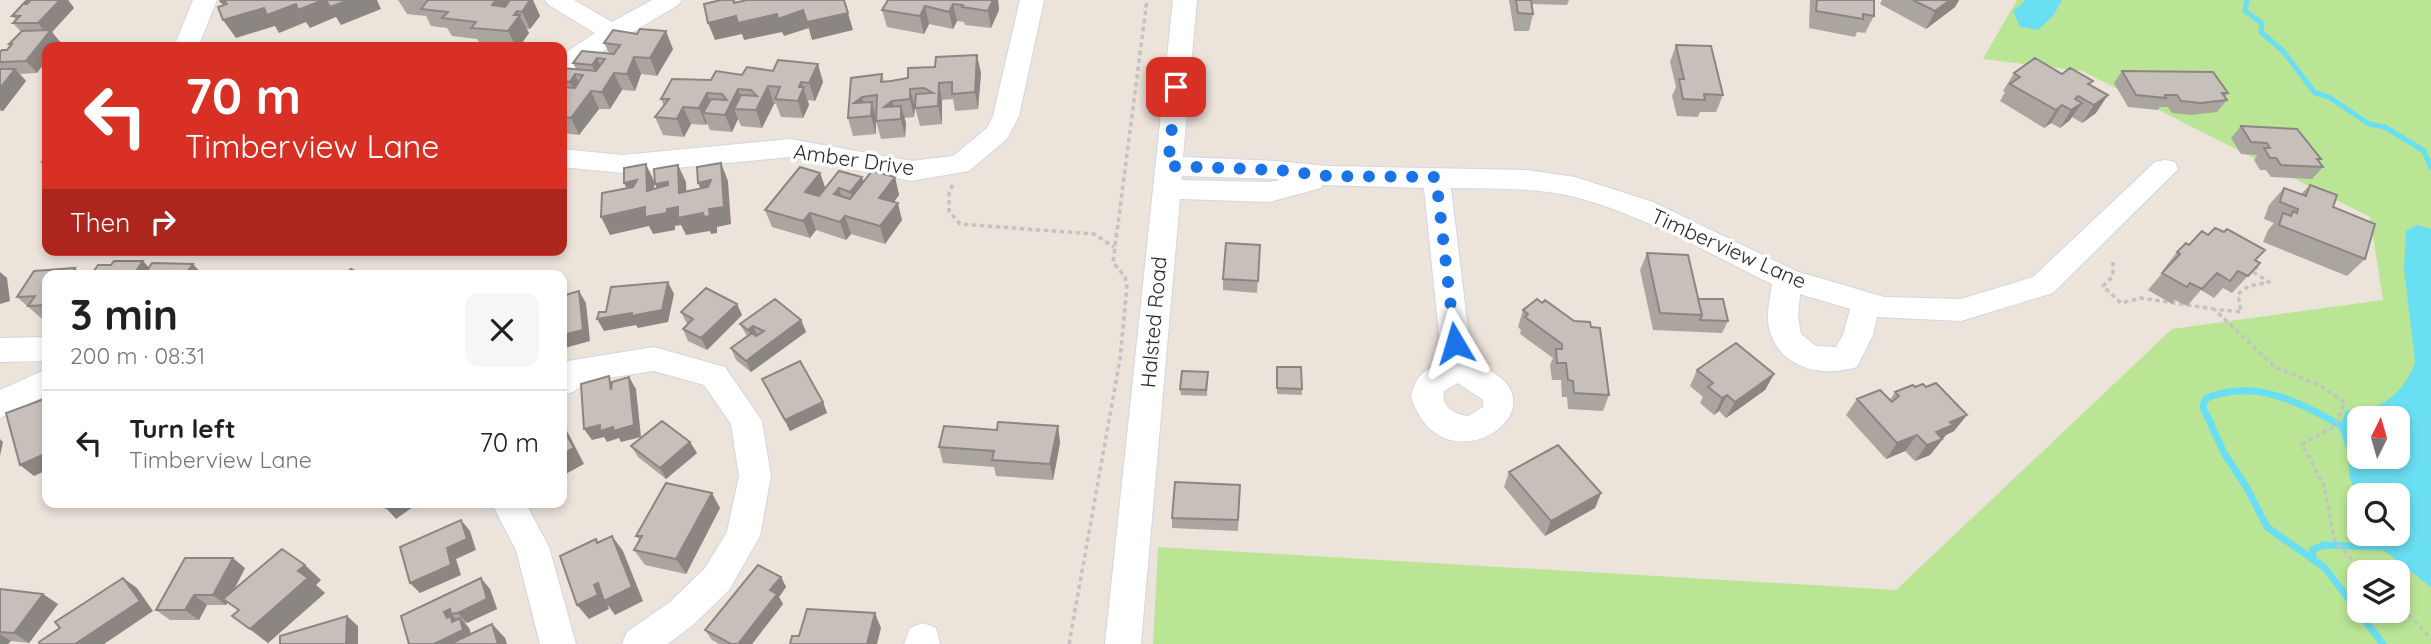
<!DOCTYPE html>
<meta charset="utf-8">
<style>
:root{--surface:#fff;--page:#f6f6f6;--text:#202124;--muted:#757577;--line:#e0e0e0}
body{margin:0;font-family:Quicksand,sans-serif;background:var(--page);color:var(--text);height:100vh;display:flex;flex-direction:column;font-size:26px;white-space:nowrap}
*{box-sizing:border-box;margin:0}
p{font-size:23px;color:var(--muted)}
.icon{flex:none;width:38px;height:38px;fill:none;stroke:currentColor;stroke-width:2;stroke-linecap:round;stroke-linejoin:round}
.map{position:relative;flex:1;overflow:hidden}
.panel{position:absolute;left:42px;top:270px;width:525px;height:238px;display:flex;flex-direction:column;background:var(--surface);border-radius:14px;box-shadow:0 4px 10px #0003}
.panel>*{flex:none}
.top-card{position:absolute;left:42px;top:42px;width:525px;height:214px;border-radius:14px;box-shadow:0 4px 10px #0003;background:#d93025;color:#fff;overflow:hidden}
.needle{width:46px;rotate:5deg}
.fabs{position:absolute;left:2347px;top:406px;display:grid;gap:14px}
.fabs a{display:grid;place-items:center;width:63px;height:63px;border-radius:14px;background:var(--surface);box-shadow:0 4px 10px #0003;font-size:35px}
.pin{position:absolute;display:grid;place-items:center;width:60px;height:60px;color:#fff;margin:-30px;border-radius:14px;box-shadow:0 4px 10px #0006}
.me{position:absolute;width:77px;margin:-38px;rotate:353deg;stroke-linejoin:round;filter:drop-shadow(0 0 5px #0008)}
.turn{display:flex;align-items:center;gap:24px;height:147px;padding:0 28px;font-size:32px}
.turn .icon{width:91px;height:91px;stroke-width:2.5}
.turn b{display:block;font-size:49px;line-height:60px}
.then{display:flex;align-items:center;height:66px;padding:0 28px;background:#0003;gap:14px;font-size:26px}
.round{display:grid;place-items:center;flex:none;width:74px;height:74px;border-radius:14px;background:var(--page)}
.head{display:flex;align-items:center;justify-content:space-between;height:119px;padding:0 28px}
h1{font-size:42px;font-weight:800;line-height:52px}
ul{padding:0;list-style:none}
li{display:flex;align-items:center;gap:21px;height:105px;padding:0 28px;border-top:2px solid var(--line)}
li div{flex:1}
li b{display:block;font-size:26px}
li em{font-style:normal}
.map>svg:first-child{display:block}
.green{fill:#bae595;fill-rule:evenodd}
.water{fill:#6adef2;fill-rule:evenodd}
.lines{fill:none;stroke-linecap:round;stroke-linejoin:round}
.stream-far1{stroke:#6adef2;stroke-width:5}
.stream{stroke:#6adef2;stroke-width:7}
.minor-casing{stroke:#d0d6e3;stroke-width:2}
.path{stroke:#c3c3c3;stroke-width:3.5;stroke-dasharray:4.5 3.5;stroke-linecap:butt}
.minor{fill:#fff;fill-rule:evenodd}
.wall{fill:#aba5a0}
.shaded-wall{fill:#8b8682}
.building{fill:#c7c0ba;stroke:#8b8682;stroke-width:2}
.route{stroke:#1a73e8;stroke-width:12;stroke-dasharray:0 21.6}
.labels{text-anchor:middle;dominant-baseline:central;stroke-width:7;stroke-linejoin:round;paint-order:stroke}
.street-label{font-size:21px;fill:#292929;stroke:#fff}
</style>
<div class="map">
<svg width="2431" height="644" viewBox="0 0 2431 644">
<rect width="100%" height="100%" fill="#ece3db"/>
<path class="green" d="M2017,0H2431V644H1153L1158,547L1896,590L2172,329L2383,300L2370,217L2082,71L1983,59ZM2359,418H2398V457H2359ZM2359,495H2398V534H2359ZM2359,572H2398V611H2359Z"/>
<path class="water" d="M2026,0H2062L2053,16L2038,30L2020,27L2013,11Z
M2417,225L2431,229V587L2383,550L2379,534H2398V495H2359V500L2349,476V455L2339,428L2346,411C2354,408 2361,409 2369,408C2391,404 2410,381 2415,361L2404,269L2406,231ZM2398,418V457H2359V418Z"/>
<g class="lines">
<path class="stream-far1" d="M2247,0L2245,11L2262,23L2261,32L2283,51L2315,93L2329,97L2369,124L2385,127L2424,151L2431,168"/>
<path class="stream" d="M2340,425C2297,401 2253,378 2205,399L2203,407L2224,453L2247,488L2267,527L2325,568L2383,644
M2313,557L2312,550L2324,545L2382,547"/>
<g class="minor-casing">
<path id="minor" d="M193,0H217L198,47H174Z
M545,0H574L612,22L652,0H682L678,5L621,39L571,73L562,75V55L595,33L549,5Z
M1020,0H1044L1019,116L1007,139L969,171L911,181L790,157L623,173L562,167V149L623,155L790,139L911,161L953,156L987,128L993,116Z
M1173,0H1197L1183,157L1277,161L1328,166L1527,170L1575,177L1653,202L1796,271L1884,297L1961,299L2033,277L2155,162L2165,160L2175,162L2178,169L2053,293L1961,321L1877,317L1873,335L1857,367C1822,378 1778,368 1769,328C1766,314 1770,298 1772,284C1708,253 1644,215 1575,197C1535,187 1492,189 1451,188L1472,363C1581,399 1444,499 1411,397C1415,378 1423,369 1442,363L1424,188L1322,185L1321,188L1269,202L1180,199L1141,644H1105ZM1182,176L1277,179L1279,180L1269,182L1181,180ZM1800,294L1850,309L1843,335L1836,347L1816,346L1801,334L1798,317ZM1458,383L1483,400V407L1468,416C1454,414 1441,407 1444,391Z
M47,337V361L0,362V338Z
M654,347L725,367L762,421L771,476L760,536L729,590L694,624L668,644H622L627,632L670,602L705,568L727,532L739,476L731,424L704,385L654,371L587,381L573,392L562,395V366L568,361Z
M47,369V395L0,418V390Z
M491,502H525L549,547L576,644H540L516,550Z
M923,623L936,628L940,644H904L910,628Z"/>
</g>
<path class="path" d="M953,185L949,192V211L960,224L1094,234L1114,247
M2113,262V276L2103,286L2121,303L2141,298L2214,309
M2258,266L2253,272L2269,282L2249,286L2238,294L2241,312L2214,309L2275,367L2321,386L2345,403L2334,427L2302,444L2324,486L2334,538L2347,555L2367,572
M2398,603L2431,639
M1069,644L1120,359L1127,287L1125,277L1113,262L1147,0"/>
<use href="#minor" class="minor"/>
</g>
<path class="wall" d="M27,0H68L74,8L52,32L61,43L57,47H47L37,73L20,74L26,81L3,111H0V69H1L0,68V52L7,50L10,46L9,44L21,32L13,23L16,20L12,16L27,4L25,2Z
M398,0H533L540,16L530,29H527L529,33L519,47H500L481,45L477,39L452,36L447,28L431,26L426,16L407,14Z
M998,0L999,10L991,28L965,25L964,22L957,21L953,29L929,24L924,34L887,27L882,10Z
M1509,0H1569L1567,5L1531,4L1533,14L1529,31H1514Z
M1810,0H1874V16L1865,33L1857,32L1855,37L1809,28Z
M1882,0H1959L1955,7L1926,29L1880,4Z
M604,43L673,49L657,76L641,74L635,91L622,90L610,109H599L579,135L562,133V68L576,69L573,63L609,53Z
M1676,45L1723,95L1716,112H1700L1698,117L1677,116L1672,96L1676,87L1670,62Z
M2122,71L2228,93L2225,97L2227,100L2217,112L2191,115L2172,113L2168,107H2160L2158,110L2128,107L2114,83Z
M981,73L978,109L955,111L953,99L942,100V124L920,126L915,107L914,117L904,118L906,123L905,137L881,139L876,121L877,113L875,114L876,119V134L853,136L848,118L851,78L882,74L884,82Z
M2014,73L2062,74L2093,81L2090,85L2096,113L2082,123L2072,117L2070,120L2060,128L2051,123L2044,128L2000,101L2005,92L2003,91Z
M742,75L823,82L815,101L808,100L809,105L803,118L781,117L776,104H774L762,128L741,126L738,119L732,132L710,130L707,123L706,125L691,124L684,137L663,135L655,117L664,106L661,99L711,80Z
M2241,126L2321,159L2319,161L2323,167L2312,179L2271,177L2266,170H2260L2254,160L2257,156L2256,155L2241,154L2231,138Z
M820,173L825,188L862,177L863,182L895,177L899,195L894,202L902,220L885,244L851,234L846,240L816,230L810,238L772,227L765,210Z
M2310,185L2333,207L2365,259L2347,276L2263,242L2268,230L2274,223L2264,219L2269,205L2284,188L2301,194Z
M1260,245L1257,293L1223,290V279Z
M2177,252L2255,260L2260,263L2232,293L2223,288L2214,298L2201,290L2187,306L2175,300L2172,304L2148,290L2164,271L2163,270Z
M1647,253L1698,299L1728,321L1722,333L1653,330L1640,270Z
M75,268L81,275H47V318H41L17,297L34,271Z
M1542,303L1574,321L1591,327L1609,395L1603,411L1568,409L1567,397H1562L1561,380H1552L1550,365L1553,358L1520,334L1521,330L1518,327L1523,310Z
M737,304L742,315L707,350L688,341L683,329L687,324L681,312Z
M801,320L806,332L751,372L736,360L731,348L747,336L740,324Z
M1277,367L1302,389V395L1277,394Z
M1697,370L1774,374L1765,390L1726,418L1719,411L1714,415L1700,403L1703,397L1690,386Z
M1208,372L1207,396L1181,395L1180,389Z
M762,379L823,402L827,413L790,431Z
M1915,387H1926L1967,415L1954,431L1946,435L1930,455L1915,461L1905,451L1886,459L1846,415L1857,399L1890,400L1895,392Z
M1058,426L1060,443L1053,480L996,476L994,467L943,463L939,447L997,430Z
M690,442L697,453L666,479L638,457L631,446Z
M1509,472L1601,493L1595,508L1545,536L1504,487Z
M1240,485L1238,531L1172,528V518Z
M720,508L686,574L645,565L634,550L640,541L636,536Z
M245,568L234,590L321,580L316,585L325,593L268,643L232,616L238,610L228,602L226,605H207L199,620H170L156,610Z
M781,577L786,587L779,597L783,604L752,644H719L712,640L705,630Z
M0,589L58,604L29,643L11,641L8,644H0Z
M490,589L497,609L465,623L469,628L471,634L492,624L505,638L507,644L401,616Z"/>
<path class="shaded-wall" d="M60,0H68L74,8L52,32L61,43L57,47H47V60L37,73L26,61L47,35L38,23Z
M307,0H377L381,9L341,25L336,17L310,28L306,22L279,33L275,26L236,38L223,20L232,17L221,2L225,1L264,8Z
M496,0H515L501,23L492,5Z
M530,0H533L540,16L530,29L522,12Z
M993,0H998L999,10L991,28L988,11Z
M1950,0H1959L1955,7L1926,29L1935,11Z
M953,4L957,21L953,29L949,12Z
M925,6L929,24L924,34L920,16Z
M803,10L809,28L784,36L782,32L744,40L742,34L715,40L708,23L736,16L777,14Z
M517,11L529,33L519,47H516L508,31L514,15Z
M848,13L853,30L812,40L807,22Z
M666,31L673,49L657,76L650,58Z
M977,55L981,73L978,109L975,92Z
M634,57L641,74L635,91L627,74Z
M597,58L605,76L600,83L592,65Z
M818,64L823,82L815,101L809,83Z
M15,69L26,81L3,111L0,108V88Z
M614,73L622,90L610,109L602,92Z
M575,74L583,92L579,99L570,82Z
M801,82L809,105L803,118L798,101L799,87Z
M939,83L942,100V124L938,106Z
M768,86L774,104L762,128L756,110Z
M738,89L745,106L734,109L738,119L732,132L725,115Z
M910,89L915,107L914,117L910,99Z
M591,91L599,109L579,135L571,118Z
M707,93L714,111L703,113L707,123L706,125L699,108Z
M2108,95L2096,113L2082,123L2094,105Z
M862,97L867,114L854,103Z
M892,101L897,118L884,107Z
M872,102L876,119V134L871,116Z
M2082,103L2070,120L2060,128L2071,110Z
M2062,105L2051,123L2044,128L2056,110Z
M901,106L906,123L905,137L901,119Z
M683,107L691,124L684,137L677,119Z
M721,163L728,181L731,224L717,227V233L711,234L710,231L686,235L681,225L675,226V230L653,234L649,226L610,235L601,217L645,207L667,209L678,207L709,209Z
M646,164L654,181L655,209L647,191Z
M678,165L686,182L687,210L679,193Z
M820,173L826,190L811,209L805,192Z
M862,177L867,194L856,209L850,192Z
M895,177L899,195L884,215L879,198Z
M637,180L632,200L624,183Z
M711,180L706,200L698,183Z
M668,182L676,199L663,201L655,184Z
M839,188L844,205L834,194Z
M898,203L902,220L885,244L880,226Z
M810,213L816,230L810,238L803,221Z
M845,216L851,234L846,240L840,222Z
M143,261L154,273L153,275H133Z
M193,264L203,275H185Z
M75,268L81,275H71Z
M0,272L7,278L10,301L0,304Z
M668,282L674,294L668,322L638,328L636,325L604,331L597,319Z
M579,291L586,303L590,341L565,348L562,343V333Z
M737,304L742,315L707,350L701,338Z
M801,320L806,332L751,372L746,361Z
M753,326L758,337L753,341L748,330Z
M1774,374L1765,390L1726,418L1735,402Z
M629,377L636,389L641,437L621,442L619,438L607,442L604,437L592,440L584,429L600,425L613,427Z
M1727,395L1719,411L1714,415L1722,398Z
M823,402L827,413L790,431L785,420Z
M1967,415L1954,431L1946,435L1930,455L1915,461L1936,432L1950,422Z
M562,421L584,464L562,476Z
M1058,426L1060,443L1053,480L1050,464Z
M1917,435L1905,451L1886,459L1897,443Z
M0,439L3,442L0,456Z
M690,442L697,453L666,479L660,468Z
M47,453V470L34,476L20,465Z
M712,493L720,508L686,574L676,559Z
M1601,493L1595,508L1545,536L1551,521Z
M395,502H420L396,519L386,508Z
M461,520L470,531L476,550L456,559L461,575L420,593L410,583L447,548Z
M612,536L623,551L643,601L615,615L607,604L609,609L589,619L577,605L594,585L598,583Z
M233,558L245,568L226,605L213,595Z
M305,565L321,580L316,585L325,593L268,643L250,629L298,571Z
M781,577L786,587L779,597L783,604L752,644H738L770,590Z
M123,578L137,588L153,611L104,644H75Z
M481,578L490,589L497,609L467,623L458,613Z
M43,594L58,604L29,643L14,633Z
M194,595L207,605L199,620L185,610Z
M450,609L451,614L457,620L460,618L469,628L473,640L464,644H434L447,618L444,612Z
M875,613L881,628L877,644H867Z
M347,616L358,626V644H346Z
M492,624L505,638L507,644H498Z
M0,634L11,641L8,644H0Z"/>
<path class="building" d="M27,0H60L38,23H13L20,16H12L23,4H27L29,2H25Z
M220,0H323L298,10L296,4L267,15L264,8L223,20L218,7L227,4L225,1L221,2Z
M326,0H349L330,7Z
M428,0H496L492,5L505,7L510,0H530L522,12L517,11L514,15H520L508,31L471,28L476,22L442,18L448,12L421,9Z
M721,0H734V3L747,0H844L848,13L807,22L803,10L778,19L777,14L738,23L736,16L708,23L704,4Z
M888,0H993L988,11L962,7L963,5L953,4L949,12L925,6L920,16L882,10Z
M1516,0H1531L1533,14L1518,13Z
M1817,0H1874V16L1863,14V19L1816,11Z
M1913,0H1950L1935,11Z
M640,29L666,31L650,58L634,57L627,74L614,73L602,92L591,91L571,118L562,117V87L575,88L583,75L575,74L570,82L562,81V68L596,71L605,59L597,58L592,65L573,63L582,51L614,54L620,45L604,43L613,30L637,34Z
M51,30L26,61L0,62V52L2,50H7L12,44H9L22,31Z
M1676,45L1711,46L1723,95L1704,94L1705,100L1683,99L1679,79H1684Z
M977,55L975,92L952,94V82L939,83L938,106L915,108L916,94L933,93L924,88L910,89V99L892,101L884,107L901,106V119L876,121L877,95L862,97L854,103L872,102L871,116L848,118L851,78L882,74L881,82L891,81L908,78V68L935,67L936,57Z
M2035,58L2062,74L2070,68L2093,81L2088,84L2108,95L2094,105L2078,96L2075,99L2082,103L2071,110L2062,105L2056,110L2010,84L2020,77L2014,73Z
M778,60L818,64L809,83L801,82L799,87H804L798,101L775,99L780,87L768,86L756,110L734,109L741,95L757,96L751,90L738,89L725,115L703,113L711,99L727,100L722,94L707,93L699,108L683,107L677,119L655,117L669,99H661L672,79L711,80L716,71L742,75L747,67L773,71Z
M0,69H15L0,88Z
M2122,71L2213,72L2228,93H2222L2227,100L2201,103L2181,101L2177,95H2165L2166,98L2136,95Z
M2241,126L2297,129L2321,159H2317L2323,167L2281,165L2276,158H2270L2264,148H2270L2267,143L2251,142Z
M47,160V167L42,162Z
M721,163L724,207L709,209L710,216L704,217L703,213L678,218V207L667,209V213L645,217V207L601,217L602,193L633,187L637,180L624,183V168L646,164L647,191L668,185V182L655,184L654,169L678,165L679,193L708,187L711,180L698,183L697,167Z
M800,167L820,173L805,192L819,196L839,171L862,177L850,192L839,188L834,194L850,199L872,171L895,177L879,198L898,203L880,226L845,216L840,222L810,213L803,221L765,210Z
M2310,185L2337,195L2333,207L2375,224L2365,259L2279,225L2283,213L2291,216L2293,211L2297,213L2298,209L2280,202L2284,188L2306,196Z
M2215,228L2224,232L2227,229L2265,250L2255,260L2260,263L2248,276L2238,271L2230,281L2217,273L2202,289L2190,283L2187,287L2162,273L2180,254L2177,252L2186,243L2189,245L2202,231L2208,235Z
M1226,243L1260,245L1258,281L1223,279Z
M1647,253L1688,255L1702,315L1660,313Z
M114,261H143L133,275H91L98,265H111Z
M152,263L193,264L185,275H144Z
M75,268L71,275H47V305L28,306L35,296L17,297L34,271Z
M351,269L363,275H344Z
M202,271L240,274V275H200Z
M265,273L286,275H264Z
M668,282L662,310L631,316L632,313L597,319L599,312H606L611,287Z
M706,288L737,304L701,338L683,329L693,319L681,312Z
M579,291L583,330L562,335V296Z
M775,299L801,320L746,361L731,348L752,333L756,336L764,331L753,326L748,330L740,324Z
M1537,299L1542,303L1545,300L1574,321L1590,322L1591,327L1600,328L1609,395L1574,393L1573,381L1568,380L1566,363H1557L1556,349H1562V344L1525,317L1528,314L1523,310Z
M1698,299H1723L1728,321L1700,320L1702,315Z
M1736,343L1774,374L1735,402L1727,395L1722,398L1708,387L1713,383L1697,370Z
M800,361L823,402L785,420L762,379Z
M1277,367H1301L1302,389L1277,388Z
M1182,371L1208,372L1206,390L1180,389Z
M609,376L611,390L612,382L629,377L634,425L614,431L613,427L600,431V425L584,429L581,384Z
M1936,383L1967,415L1950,422L1953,425L1936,432L1942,439L1927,445L1917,435L1897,443L1857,399L1880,390L1892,402L1899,396L1895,392L1913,385L1915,387L1923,384L1926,387Z
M47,398V453L20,465L6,413Z
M662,421L690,442L660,468L631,446Z
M998,422L1058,426L1050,464L992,460L994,451L939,447L944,426L997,430Z
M562,426L574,448L562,454Z
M1558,445L1601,493L1551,521L1509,472Z
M1175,482L1240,485L1238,520L1172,518Z
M666,483L712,493L676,559L634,550L642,536H636Z
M380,502H395L386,508Z
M461,520L467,539L447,548L451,565L410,583L400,547Z
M612,536L632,587L604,601L598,583L594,585L598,595L577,605L560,556L596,539L597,543Z
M282,549L305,565L298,571L308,578L250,629L232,616L239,610L223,599Z
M185,558H233L213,595H194L185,610H156Z
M758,565L781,577L770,590L777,594L738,644H731L705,630Z
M123,578L140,601L75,644H40L39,642L60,628L55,622Z
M481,578L487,599L458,613L451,614L450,609L444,612L447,618L451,616L452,622L460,618L463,630L434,644H409L401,616Z
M0,589L43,594L14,633L0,632Z
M807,609L875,613L867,644H790L792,636H799Z
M347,616L346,644H280V636Z
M492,624L498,644H450Z"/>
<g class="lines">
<path class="route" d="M1176,87L1168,166L1278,170L1328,176L1436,177L1455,343"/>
</g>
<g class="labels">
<g class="street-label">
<text transform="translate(854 159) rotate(8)">Amber Drive</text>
<text transform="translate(1729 248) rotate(24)">Timberview Lane</text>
<text transform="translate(1153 322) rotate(-85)">Halsted Road</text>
</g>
</g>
</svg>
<div class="fabs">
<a><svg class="needle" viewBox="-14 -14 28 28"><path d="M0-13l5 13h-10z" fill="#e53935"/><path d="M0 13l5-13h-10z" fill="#757577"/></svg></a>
<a><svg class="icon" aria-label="search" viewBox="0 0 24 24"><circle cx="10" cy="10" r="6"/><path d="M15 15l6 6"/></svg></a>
<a><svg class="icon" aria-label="layers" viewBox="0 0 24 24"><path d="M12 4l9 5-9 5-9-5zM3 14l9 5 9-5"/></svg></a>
</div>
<div class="pin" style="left:1176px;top:87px;background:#d93025"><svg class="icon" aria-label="arrive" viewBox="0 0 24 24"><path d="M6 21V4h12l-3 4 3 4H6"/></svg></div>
<svg class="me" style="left:1455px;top:343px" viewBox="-20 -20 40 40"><path d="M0-17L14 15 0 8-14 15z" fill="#1a73e8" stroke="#fff" stroke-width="4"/></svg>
<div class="top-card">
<div class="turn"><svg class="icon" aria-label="left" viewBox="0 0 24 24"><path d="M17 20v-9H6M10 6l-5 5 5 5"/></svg><div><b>70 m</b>Timberview Lane</div></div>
<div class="then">Then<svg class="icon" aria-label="right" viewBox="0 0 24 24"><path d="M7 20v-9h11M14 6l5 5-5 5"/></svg></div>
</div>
<section class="panel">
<div class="head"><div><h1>3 min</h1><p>200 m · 08:31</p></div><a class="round"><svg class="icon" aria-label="close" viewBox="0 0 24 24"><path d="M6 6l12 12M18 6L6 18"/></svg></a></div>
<ul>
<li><svg class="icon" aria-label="left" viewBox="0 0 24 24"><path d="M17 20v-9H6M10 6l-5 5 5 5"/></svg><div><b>Turn left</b><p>Timberview Lane</p></div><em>70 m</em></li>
</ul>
</section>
</div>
